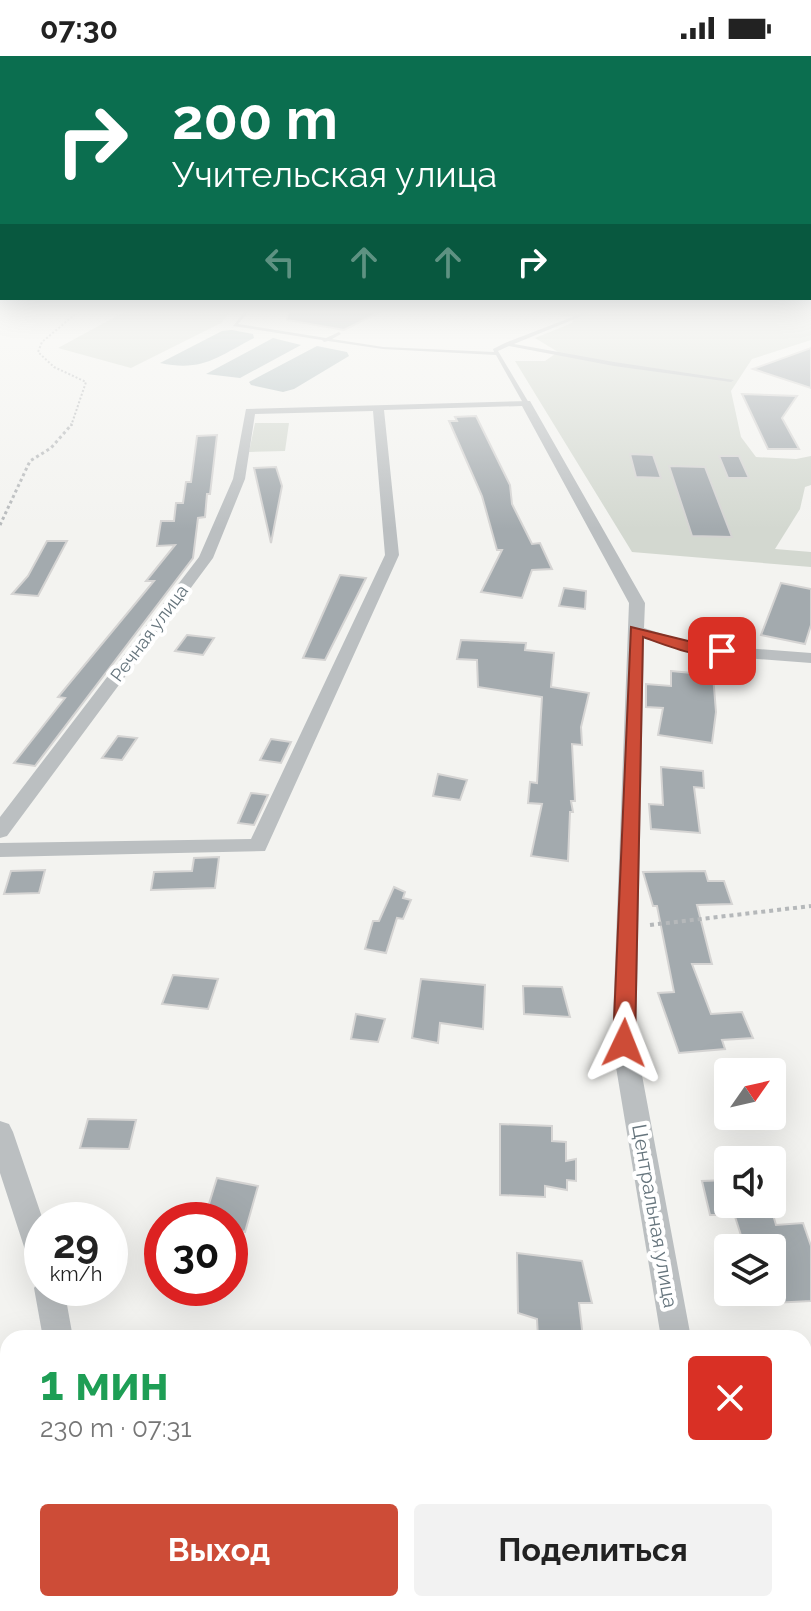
<!DOCTYPE html>
<html lang="ru">
<meta charset="utf-8">
<style>
:root{--surface:#fff;--page:#f2f2f2;--text:#222;--muted:#767676;--accent:#cd4c37}
body{margin:0;font-family:Raleway,sans-serif;background:var(--page);color:var(--text);height:100vh;display:flex;flex-direction:column;font-size:30px;white-space:nowrap}
*{box-sizing:border-box;margin:0}
p{font-size:26px;color:var(--muted)}
.icon{flex:none;width:44px;height:44px;fill:none;stroke:currentColor;stroke-width:2;stroke-linecap:round;stroke-linejoin:round}
.map{position:relative;flex:1;overflow:hidden}
.sheet{position:absolute;left:0px;top:1274px;width:812px;height:282px;display:flex;flex-direction:column;background:var(--surface);border-radius:24px 24px 0 0;box-shadow:0 8px 32px #0002}
.sheet>*{flex:none}
.guide{position:absolute;left:0px;top:0px;width:812px;height:244px;box-shadow:0 8px 32px #0002;background:#0b6e4f;color:#fff;overflow:hidden}
.needle{width:52px;rotate:56deg}
.controls{position:absolute;left:714px;top:1002px;display:grid;gap:16px}
.controls a{display:grid;place-items:center;width:72px;height:72px;border-radius:8px;background:var(--surface);box-shadow:0 8px 32px #0002;font-size:40px}
.speed{position:absolute;left:24px;top:1146px;display:flex;gap:16px;font-size:40px;font-weight:700;text-align:center}
.speed>*{display:grid;place-content:center;width:104px;height:104px;border-radius:50%;background:var(--surface);box-shadow:0 8px 32px #0002;line-height:1}
.speed small{font-size:20px;font-weight:400}
.speed .limit{border:12px solid #d22;background:#fff;color:#111}
.pin{position:absolute;display:grid;place-items:center;width:68px;height:68px;color:#fff;margin:-34px;border-radius:16px;box-shadow:0 4px 12px #0006}
.me{position:absolute;width:88px;margin:-44px;rotate:2deg;stroke-linejoin:round;filter:drop-shadow(0 0 6px #0008)}
.turn{display:flex;align-items:center;gap:28px;height:168px;padding:0 40px;font-size:36px}
.turn .icon{width:104px;height:104px;stroke-width:2.5}
.turn b{display:block;font-size:56px;line-height:68px}
.lanes{display:flex;align-items:center;height:76px;padding:0 40px;background:#0003;justify-content:center;gap:40px;direction:ltr}
.lanes .off{opacity:.35}
.round{display:grid;place-items:center;flex:none;width:84px;height:84px;border-radius:8px;background:var(--page)}
.summary{display:flex;align-items:center;justify-content:space-between;height:136px;padding:0 40px}
h1{font-size:48px;font-weight:700;line-height:60px;color:#1e9e55}
.primary-button{display:flex;gap:16px;margin-top:auto;padding:16px 40px}
.primary-button a{flex:1;height:92px;border-radius:8px;background:var(--accent);color:#fff;font-size:32px;font-weight:700;line-height:92px;text-align:center}
.primary-button a+a{background:var(--page);color:var(--text)}
.status{display:flex;justify-content:space-between;align-items:center;height:56px;padding:0 40px;background:var(--surface);direction:ltr}
.status svg{height:22px;fill:currentColor}
.map>svg:first-child{display:block}
.green{fill:#d3d8d0}
.water{fill:#b1bec0}
.building{fill:#a3aaae;stroke:#d5d4d3;stroke-width:2}
.lines{fill:none;stroke-linecap:round;stroke-linejoin:round}
.path-far2{stroke:#b5b8ba;stroke-width:2;stroke-dasharray:2 2;stroke-linecap:butt}
.path-far1{stroke:#b5b8ba;stroke-width:3;stroke-dasharray:3 3;stroke-linecap:butt}
.path{stroke:#b5b8ba;stroke-width:4;stroke-dasharray:4 4;stroke-linecap:butt}
.lane{fill:#bbbfc1;fill-rule:evenodd}
.street{fill:#bbbfc1;fill-rule:evenodd}
.route{fill:#cd4c37;stroke:#853124;stroke-width:2}
.labels{text-anchor:middle;dominant-baseline:central;stroke-width:8;stroke-linejoin:round;paint-order:stroke}
.far-street-label{font-size:18px;fill:#66757d;stroke:#fff}
.street-label{font-size:20px;fill:#66757d;stroke:#fff}
</style>
<div class="status"><b>07:30</b><svg viewBox="0 0 49 12"><path d="M0 12V9h3v3zM5 12V6h3v6zM10 12V3h3v9zM15 12V0h3v12zM26 1h20v11H26zM47 4h2v5h-2z"/></svg></div>
<div class="map">
<svg width="811" height="1555" viewBox="0 0 811 1555">
<rect width="100%" height="100%" fill="#f3f3f0"/>
<path class="green" d="M126,255H231L221,267L131,312L58,292Z
M521,255H811V284L752,303L731,335L741,381L756,401L796,403L811,400V429L805,431L800,453L775,493L811,496V511L632,496L515,305H545L558,296L535,282L572,267L573,261Z
M255,367H289L285,395L249,396Z"/>
<path class="water" d="M232,274L253,278L254,282C217,301 203,316 160,307L222,275Z
M273,282L301,289L240,322L206,318Z
M317,290L347,296L349,300L294,333L283,336L251,329L249,326Z"/>
<path class="building" d="M288,255H382L344,274L287,264Z
M811,292V332L753,313Z
M742,338L797,340L782,362L799,393H768Z
M476,360L510,429L512,448L532,488L540,487L552,513L532,514L522,542L481,536L502,494H497L482,440L449,365H457L455,361Z
M217,379L210,438H207L205,461L198,462L193,502L35,710L14,707L65,642L58,641L154,525H146L175,489L157,490L161,465H174L176,447H183L186,426H191L197,380Z
M630,398L653,399L661,422L636,421Z
M719,400H739L749,422H728Z
M669,410L705,411L732,481L692,480Z
M276,411L282,430L271,487L254,412Z
M47,485H67L38,540L12,538L28,520Z
M340,519L366,522L325,604L303,602Z
M781,527L811,533V569L805,588L761,579Z
M564,532L586,535L585,553L559,550Z
M187,579L214,582L203,599L175,595Z
M461,584L526,587L525,594L554,597L551,631L589,637L581,671L582,689L572,688L575,745H571L573,756H570L568,805L531,800L542,748L528,747L530,726L537,727L542,641L478,631L477,604L457,603Z
M671,615L713,619L716,656L712,687L658,679L663,652L646,651V628L671,630Z
M118,680L137,682L122,704L102,702Z
M271,683L291,686L281,707L260,704Z
M661,711L703,715L704,732L694,731L700,777L651,773L649,748L663,749Z
M438,718L467,724L460,744L433,740Z
M251,737L268,739L254,769L238,767Z
M219,801L215,832L151,834L154,816L192,815L194,802Z
M45,814L39,837L4,838L11,815Z
M705,815L708,825H724L732,848L697,849L712,908H692L711,958L742,956L753,982L722,984L725,993L679,997L658,937L674,936L657,850H653L643,816Z
M394,831L405,836L403,842L411,844L403,863L397,862L386,897L365,893L373,865H379Z
M173,919L218,923L208,953L162,948Z
M421,923L485,929L483,973L440,967L438,987L412,982Z
M523,930L562,931L570,961L524,958Z
M356,958L385,963L378,986L351,983Z
M88,1063L136,1064L129,1093L80,1092Z
M500,1068L552,1070V1085L566,1086V1105L576,1103V1125L567,1124V1134L545,1130V1141L500,1139Z
M217,1122L258,1130L245,1176L230,1172V1164H204Z
M728,1124V1159H710L702,1125Z
M731,1148H770L776,1169L803,1167L811,1190V1245L772,1247V1192H745Z
M517,1197L582,1205L592,1247H579L583,1282H538L537,1263L518,1257Z"/>
<g class="lines">
<path class="path-far2" d="M71,370L86,326L54,311L38,296L42,286L79,255"/>
<path class="path-far1" d="M0,469L30,405L51,392L72,368"/>
<path class="path" d="M650,869L811,850"/>
<path class="lane" d="M245,255H249L238,268L326,282L339,276L341,278L332,283L383,291L494,296L493,293L505,287L588,255H594L514,288L614,306L734,324L731,326L614,310L509,290L498,295L529,347L526,349L523,347L496,299L383,293L328,285L324,286L322,284L233,270Z"/>
<path class="street" d="M530,345L645,547L644,572L694,588L811,597V607L692,598L644,582L636,987L691,1282H661L612,987L629,547L522,350L384,354L399,499L265,795L0,801V787L251,783L385,499L373,355L255,358L245,423L213,502L7,780L0,782V761L199,501L233,423L246,353Z
M0,1065L9,1068L13,1076L43,1164L42,1217L32,1213L28,1203L0,1117Z
M42,1221V1232H64L73,1282H43L34,1232Z
M88,1548H124L125,1555H89Z
M727,1548H763L765,1555H729Z"/>
</g>
<linearGradient id="sky" x2="0" y2="1"><stop stop-color="#92b8d8"/><stop offset="0.54" stop-color="#fafaf8"/><stop offset="1" stop-color="#fafaf8" stop-opacity="0"/></linearGradient>
<rect width="811" height="473" fill="url(#sky)"/>
<path class="route" d="M631,571L729,595C712,609 663,588 643,581L635,987L632,994H616L613,987Z"/>
<g class="labels">
<g class="far-street-label">
<text transform="translate(149 577) rotate(-53)">Речная улица</text>
</g>
<g class="street-label">
<text transform="translate(655 1160) rotate(80)">Центральная улица</text>
</g>
</g>
</svg>
<div class="controls">
<a><svg class="needle" viewBox="-14 -14 28 28"><path d="M0-13l5 13h-10z" fill="#e53935"/><path d="M0 13l5-13h-10z" fill="#767676"/></svg></a>
<a><svg class="icon" aria-label="sound" viewBox="0 0 24 24"><path d="M4 9h4l5-4v14l-5-4H4zM17 9q2 3 0 6"/></svg></a>
<a><svg class="icon" aria-label="layers" viewBox="0 0 24 24"><path d="M12 4l9 5-9 5-9-5zM3 14l9 5 9-5"/></svg></a>
</div>
<div class="speed"><div>29<small>km/h</small></div><div class="limit">30</div></div>
<div class="pin" style="left:722px;top:595px;background:#d93025"><svg class="icon" aria-label="arrive" viewBox="0 0 24 24"><path d="M6 21V4h12l-3 4 3 4H6"/></svg></div>
<svg class="me" style="left:624px;top:987px" viewBox="-20 -20 40 40"><path d="M0-17L14 15 0 8-14 15z" fill="#cd4c37" stroke="#fff" stroke-width="4"/></svg>
<div class="guide">
<div class="turn"><svg class="icon" aria-label="right" viewBox="0 0 24 24"><path d="M7 20v-9h11M14 6l5 5-5 5"/></svg><div><b>200 m</b>Учительская улица</div></div>
<div class="lanes"><svg class="icon off" aria-label="left" viewBox="0 0 24 24"><path d="M17 20v-9H6M10 6l-5 5 5 5"/></svg><svg class="icon off" aria-label="ahead" viewBox="0 0 24 24"><path d="M12 20V5M6 11l6-6 6 6"/></svg><svg class="icon off" aria-label="ahead" viewBox="0 0 24 24"><path d="M12 20V5M6 11l6-6 6 6"/></svg><svg class="icon" aria-label="right" viewBox="0 0 24 24"><path d="M7 20v-9h11M14 6l5 5-5 5"/></svg></div>
</div>
<section class="sheet">
<div class="summary"><div><h1>1 мин</h1><p>230 m · 07:31</p></div><a class="round" style="background:#d93025;color:#fff"><svg class="icon" aria-label="close" viewBox="0 0 24 24"><path d="M6 6l12 12M18 6L6 18"/></svg></a></div>
<div class="primary-button"><a>Выход</a><a>Поделиться</a></div>
</section>
</div>
